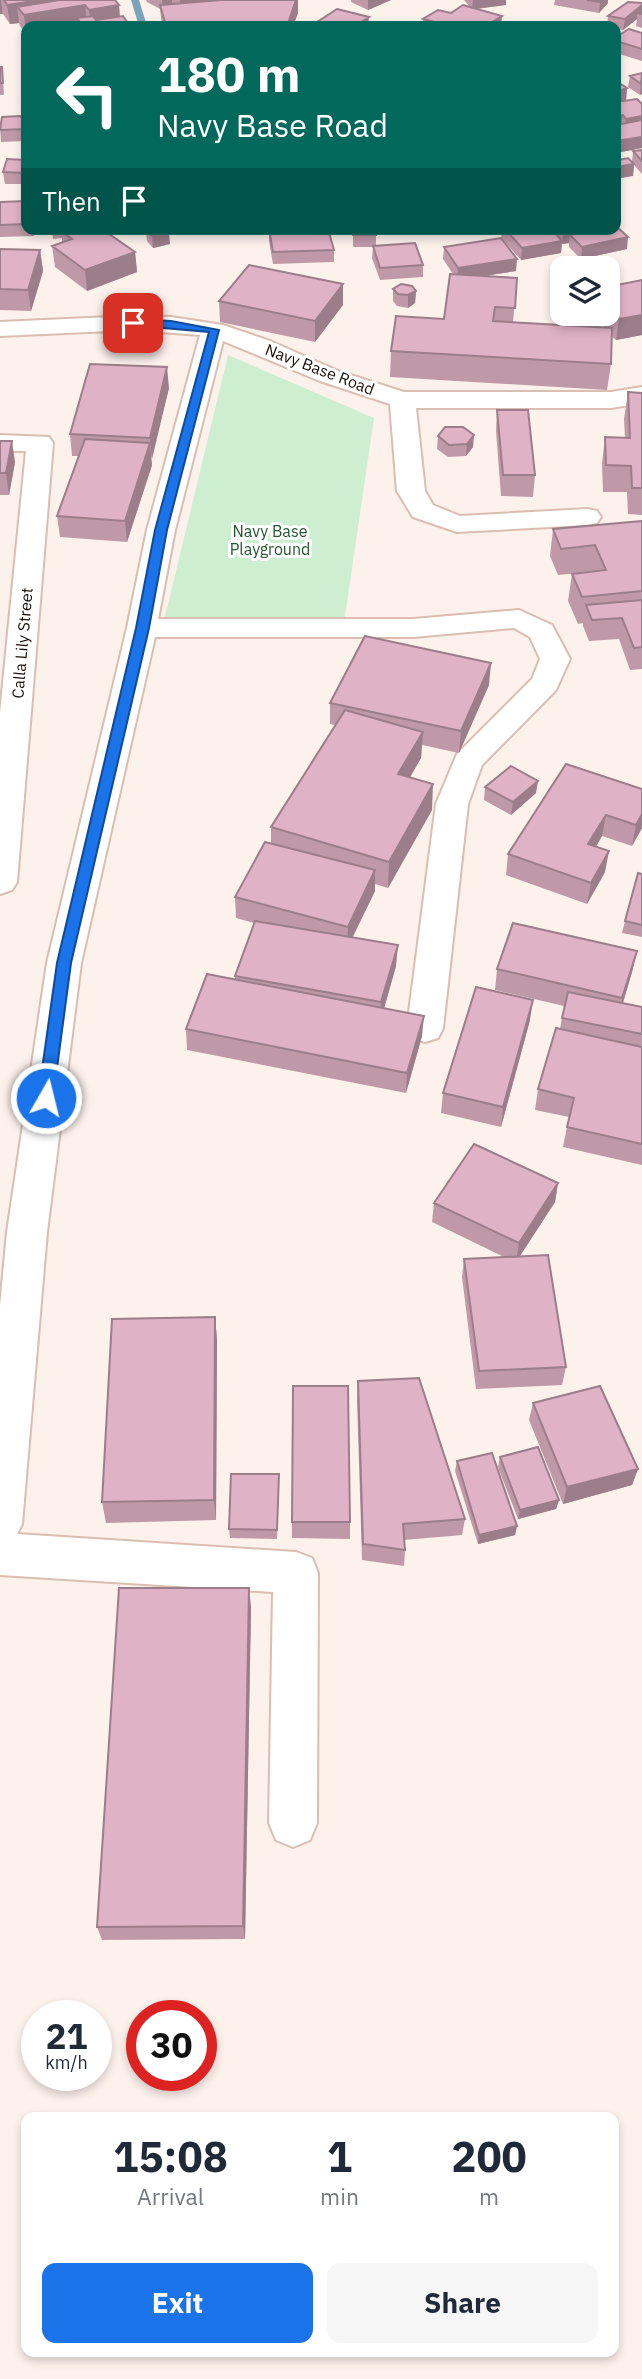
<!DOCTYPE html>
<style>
:root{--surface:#fff;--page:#f6f6f7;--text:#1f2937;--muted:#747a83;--accent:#1a73e8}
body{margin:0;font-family:"IBM Plex Sans",sans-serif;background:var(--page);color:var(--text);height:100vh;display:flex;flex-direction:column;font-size:26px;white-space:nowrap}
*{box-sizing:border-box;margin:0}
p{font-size:23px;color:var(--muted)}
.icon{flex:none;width:38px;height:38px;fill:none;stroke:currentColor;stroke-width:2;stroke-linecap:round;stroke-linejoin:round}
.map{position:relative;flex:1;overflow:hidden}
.details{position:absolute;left:21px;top:2112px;width:598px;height:245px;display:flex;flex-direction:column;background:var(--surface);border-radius:14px;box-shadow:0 4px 10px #0003}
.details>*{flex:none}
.guide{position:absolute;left:21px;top:21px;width:600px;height:214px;border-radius:14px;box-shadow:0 4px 10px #0003;background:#00695c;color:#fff;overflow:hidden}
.fabs{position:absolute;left:550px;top:256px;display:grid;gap:14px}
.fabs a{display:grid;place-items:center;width:70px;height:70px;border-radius:14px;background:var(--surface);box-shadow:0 4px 10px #0003;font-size:35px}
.speed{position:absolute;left:21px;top:2000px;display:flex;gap:14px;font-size:35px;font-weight:700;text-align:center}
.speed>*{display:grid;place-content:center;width:91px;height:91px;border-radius:50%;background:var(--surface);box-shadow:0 4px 10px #0003;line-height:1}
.speed small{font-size:18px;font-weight:400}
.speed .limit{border:10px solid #d22;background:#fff;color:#111}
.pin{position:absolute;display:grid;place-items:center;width:60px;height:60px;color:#fff;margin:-30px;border-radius:14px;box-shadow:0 4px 10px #0006}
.me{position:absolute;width:77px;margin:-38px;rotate:8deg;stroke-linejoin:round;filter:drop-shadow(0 0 5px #0008)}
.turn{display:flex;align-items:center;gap:24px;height:147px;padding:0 21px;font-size:32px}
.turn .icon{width:91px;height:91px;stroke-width:2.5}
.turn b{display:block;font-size:49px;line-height:60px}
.then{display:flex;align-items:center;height:66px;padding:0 21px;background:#0003;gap:14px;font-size:26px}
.eta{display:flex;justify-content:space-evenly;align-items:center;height:119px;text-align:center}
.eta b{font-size:42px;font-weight:700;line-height:49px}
.action{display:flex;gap:14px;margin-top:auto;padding:14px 21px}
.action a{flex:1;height:80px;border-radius:14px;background:var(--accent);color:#fff;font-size:28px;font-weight:700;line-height:80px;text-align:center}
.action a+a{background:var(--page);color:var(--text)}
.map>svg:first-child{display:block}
.green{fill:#ceeed2}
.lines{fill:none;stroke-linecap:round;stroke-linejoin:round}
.stream{fill:#79a5ba;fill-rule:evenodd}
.street-casing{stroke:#d9beb1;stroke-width:4}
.street{fill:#fff;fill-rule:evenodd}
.wall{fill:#c099a9}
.shaded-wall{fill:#9c7d8a}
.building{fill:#dfb2c5;stroke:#9c7d8a;stroke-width:2}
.route{fill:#1a73e8;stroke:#114b97;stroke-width:2}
.labels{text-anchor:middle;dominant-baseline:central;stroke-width:6;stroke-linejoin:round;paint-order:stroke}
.far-street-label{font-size:16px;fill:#1a110c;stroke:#fff}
.far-park-label{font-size:16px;fill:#24572e;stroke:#fff}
</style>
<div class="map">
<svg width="642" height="2379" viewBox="0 0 642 2379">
<rect width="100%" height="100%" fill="#fdf1ec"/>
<path class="green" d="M228,355L374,418L343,630L164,621Z"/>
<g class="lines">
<path class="stream" d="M131,0H139L147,26H139Z"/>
<g class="street-casing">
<path id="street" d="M133,316L171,317L223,325L270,341L338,371L404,392H611L642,387V403L611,408H416L425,491L433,505L460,516L587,509L597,511L601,517L597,523L587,525L457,532L413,517L397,491L390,404L320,381L223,341L175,530L158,619H413L519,610L552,625L570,659L556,690L482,765L468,804L443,1028L438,1038L425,1042L412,1038L407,1028L436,804L457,754L532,679L540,659L530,637L514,628L413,637H155L81,963L47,1232L22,1524L17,1534L296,1552L312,1558L318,1573L317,1823L310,1840L293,1847L276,1840L269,1823L273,1592L0,1575V1306L7,1232L47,963L127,628L147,530L200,335L133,330L0,336V322Z
M0,435L49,437L53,443L17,882L12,890L0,894V713L26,451H0Z"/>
</g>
<use href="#street" class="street"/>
</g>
<path class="wall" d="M0,0H115L119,5L120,17L130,26H26V35L20,26L19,23L10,24L3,14Z
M146,0H213L211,1L298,13L293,26H162L160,9L147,2Z
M351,0H391L368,10L351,2Z
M464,0H506V5L477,9L501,26H423V19L451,13L470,7Z
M555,0H608V3L599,13L554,5Z
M642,3V28L636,26L637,19L623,30L616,29V26H607L608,16Z
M642,33V61L616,53V37Z
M0,67H2L4,95H0Z
M642,73V94L640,95L628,87L630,76Z
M616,81L627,88L626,100L619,102L642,104V148L616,153Z
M22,102H26V141L1,142L0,127L24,119Z
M642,150V174L634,165L633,176L619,160L632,162L633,151Z
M26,160V184H5L3,172Z
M26,201V229H34V236L0,237V202Z
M52,229H112L105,231L135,252L137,272L87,291L55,267L52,246L62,242V238L53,239Z
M139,229H166L170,244L153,248L147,241L146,232L142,233Z
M269,229L334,250V262L273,264L269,241Z
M353,229H376V246L423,265V277L380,280L372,258L373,247H353Z
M502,229H616L627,249L581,259L569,247V243L562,244L561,253L521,260L503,240L516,271L484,276L517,278L513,322L604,327L591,313H607V281L614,285L642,280V335L616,340L611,336V364L607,390L390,377L391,351L444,319L453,274L443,259L444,247L501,239Z
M0,249L40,250L43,271L31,311L0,310Z
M393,289L416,291L415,303L408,308L397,306L393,301Z
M219,301L343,305L315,342L220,322Z
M169,388L151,459L152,465L127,542L60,537L57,516L79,456H72L70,434Z
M628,392L642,393V515L628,514L627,492H603L602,464L605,437L625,438L624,419Z
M497,410L535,475L533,497L501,496L496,431Z
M445,427L473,447L466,456L448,457L437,449L438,436Z
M0,441L15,462L9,495H0Z
M642,521V669L630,670L619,639L589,641L583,626V623L578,624L568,601L572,574L591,572L558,575L550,556L553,529Z
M489,685L459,753L422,745L421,758L410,777L432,810L388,888L375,884V891L353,937L396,966L384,1008L422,1036L406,1093L187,1050L186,1029L235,980V976L254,923L236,918L235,897L271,844V827L335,725L330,724V703Z
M485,787L536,793L511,815L484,800Z
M642,789V828L632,846L602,836L596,847L605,872L587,904L506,875L508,854Z
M642,874V937L622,933L625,921Z
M637,951L632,972L623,1003L642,1007V1165L563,1147L569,1117L535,1110L538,1089L560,1029L564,1006L495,990L497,969Z
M530,1020L501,1127L441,1113L443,1093Z
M558,1183L555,1202L520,1256L566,1367L562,1385L476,1389L462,1277L464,1259L504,1257L432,1222L434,1203Z
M215,1317L217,1340L216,1520L106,1523L102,1502Z
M358,1381L465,1519L462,1535L404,1540L405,1550L404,1566L362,1560L357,1399Z
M533,1403L638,1469L632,1485L563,1504L529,1420Z
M500,1457L559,1500L556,1509L518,1519L498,1467Z
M457,1461L517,1526L515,1535L478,1544L455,1471Z
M279,1484L277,1539L230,1538L229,1529Z
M292,1522H350V1539L292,1538Z
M251,1607L245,1939L102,1940L97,1927Z"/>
<path class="shaded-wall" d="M0,0H1L3,14H0Z
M41,0H80L85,5L87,24L77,18L78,26H26V35L24,15L17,7L19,23L10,24L7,5Z
M162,0H172V7L163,10Z
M180,0H213L181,11Z
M296,0H298V13L293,26H287Z
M368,0H391L368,10Z
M473,0H506V5L472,9Z
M602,0H608V3L599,13L600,2Z
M119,5L120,24L91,26L89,10Z
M642,5V15L637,14V19L623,30L625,19Z
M502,16L501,26H485Z
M369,17L368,26H355Z
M642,83V94L640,95L641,84Z
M627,88L626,100L616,103V92Z
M623,115L621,127L616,128V116Z
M642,116V127L625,130L626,119Z
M642,137V148L616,153V141Z
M634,164L633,176L616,179V167Z
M579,229H605L570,235L569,243L562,244L563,232Z
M169,233L170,244L153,248L152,236Z
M628,237L627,249L581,259L582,247Z
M562,241L561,253L521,260L522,248Z
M40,250L43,271L31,311L28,290Z
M135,252L137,272L87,291L85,270Z
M517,259L516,271L457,280L458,268Z
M343,284V305L315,342V321Z
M416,291L415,303L408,308V295Z
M642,315V335L616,340L619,319Z
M167,367L169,388L152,459L150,438Z
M474,435L473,447L466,456L467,444Z
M12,441L15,462L9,495L6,473Z
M150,443L152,465L127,542L125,521Z
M491,663L489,685L459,753L461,731Z
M423,732L421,758L397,800L398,774Z
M538,781L536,793L511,815L513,802Z
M433,784L432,810L388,888L389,862Z
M642,814V828L632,846L636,825Z
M606,815L602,836L585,865L588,844Z
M609,851L605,872L587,904L591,883Z
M375,870V891L347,948L348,927Z
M398,945L396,966L380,1023L381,1002Z
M637,951L632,972L618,1019L622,998Z
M533,1000L530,1020L501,1127L503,1107Z
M424,1016L422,1036L406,1093L407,1073Z
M558,1183L555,1202L516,1262L519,1243Z
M215,1317L217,1340L216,1520L214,1500Z
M638,1469L632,1485L563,1504L567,1487Z
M559,1500L556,1509L518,1519L520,1510Z
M517,1526L515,1535L478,1544L479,1535Z
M249,1588L251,1607L245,1939L243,1926Z"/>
<path class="building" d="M4,0H41L7,5Z
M59,0H115L119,5L89,10L85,5L24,15L17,7Z
M221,0H296L287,26H230V24L197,26H166L160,5Z
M587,0H602L600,2Z
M628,2L642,3V5L625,19L608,16Z
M463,5L502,16L485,26H450L423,19L438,10L451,13Z
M337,9L369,17L355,26H311Z
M93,16L96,20L123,16L130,26H83L77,18Z
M629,29L642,33V49L616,41V37Z
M0,67H2L3,83H0Z
M642,73L641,84L630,76Z
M616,81L627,88L616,92Z
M637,99L642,104V116L626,119L623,115L616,116V102Z
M22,102H26V114L23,112Z
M20,116L26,121V129L0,130L2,117Z
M642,120V137L616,141V125Z
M642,150V161L633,151Z
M616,157L619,160L628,158L634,164L616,167Z
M7,159L26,160V173L3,172Z
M26,201V224L0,225V202Z
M616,226L628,237L582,247L570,235L599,229H616Z
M66,229H102L135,252L85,270L52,246L72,239L61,231Z
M146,229H166L169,233L152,236Z
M269,229H328L334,250L273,252Z
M353,229H376V235H353Z
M505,229H552L562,241L522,248Z
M560,229H579L563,232Z
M501,238L517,259L458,268L444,247Z
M415,243L423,265L380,268L373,246Z
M0,249L40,250L28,290L0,289Z
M249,265L343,284L315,321L219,301Z
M450,274L517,278L515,308L495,307L493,321L612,328L611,364L391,351L396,316L444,319Z
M642,280V315L619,319L607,307V287Z
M607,281L614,284V285L607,287Z
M401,284L412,286L416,291L408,295L398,294L393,289Z
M90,364L167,367L150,438L70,434Z
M628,392L642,393V488H632L631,466L606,465L605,437L630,438Z
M497,410H528L535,475H503Z
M445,427H463L474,435L467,444L449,445L438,436Z
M85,439L150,443L125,521L57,516Z
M0,441H12L6,473H0Z
M642,521V591L582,597L572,574L606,570L595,545L561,549L553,529Z
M642,600V647L634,648L622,618L592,620L586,605Z
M365,636L491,663L461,731L330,703Z
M345,710L423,732L398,774L433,784L389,862L271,827Z
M566,764L642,789V814L636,825L606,815L588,844L609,851L591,883L508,854Z
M511,766L538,781L513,802L485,787Z
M265,842L375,870L348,927L235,897Z
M638,873L642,874V925L625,921Z
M255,921L398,945L381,1002L235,976Z
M513,923L637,951L622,998L497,969Z
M207,974L424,1016L407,1073L186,1029Z
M476,987L533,1000L503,1107L443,1093Z
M568,992L642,1007V1034L562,1018Z
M556,1028L642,1047V1144L567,1127L574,1098L538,1089Z
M474,1144L558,1183L519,1243L434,1203Z
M548,1255L566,1367L479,1371L464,1259Z
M215,1317L214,1500L102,1502L112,1319Z
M419,1378L465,1519L403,1524L405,1550L363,1544L358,1381Z
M293,1386H348L350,1522H292Z
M600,1386L638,1469L567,1487L533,1403Z
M538,1447L559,1500L520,1510L500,1457Z
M492,1453L517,1526L479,1535L457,1461Z
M231,1474H279L277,1530L229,1529Z
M119,1588H249L243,1926L97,1927Z"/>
<path class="route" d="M133,319L171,321L219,330L167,530L149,628L71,963L53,1098L46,1104L38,1098L57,963L136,628L155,530L209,332L129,325L128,323Z"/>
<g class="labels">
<g class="far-street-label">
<text transform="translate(320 369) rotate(21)">Navy Base Road</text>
<text transform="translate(22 643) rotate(-85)">Calla Lily Street</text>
</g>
<g class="far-park-label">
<text x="270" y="531">Navy Base<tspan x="270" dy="18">Playground</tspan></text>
</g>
</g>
</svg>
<div class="fabs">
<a><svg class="icon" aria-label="layers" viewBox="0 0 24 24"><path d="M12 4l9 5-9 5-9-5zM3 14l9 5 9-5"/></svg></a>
</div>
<div class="speed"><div>21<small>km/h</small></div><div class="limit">30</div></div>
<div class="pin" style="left:133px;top:323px;background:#d93025"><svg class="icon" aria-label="arrive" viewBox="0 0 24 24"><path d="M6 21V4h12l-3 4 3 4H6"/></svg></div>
<svg class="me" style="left:46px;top:1098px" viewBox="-20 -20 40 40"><circle r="17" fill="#1a73e8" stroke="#fff" stroke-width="3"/><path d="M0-11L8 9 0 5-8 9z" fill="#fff"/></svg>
<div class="guide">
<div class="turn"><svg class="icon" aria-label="left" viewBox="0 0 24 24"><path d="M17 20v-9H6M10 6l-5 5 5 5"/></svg><div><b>180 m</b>Navy Base Road</div></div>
<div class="then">Then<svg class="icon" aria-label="arrive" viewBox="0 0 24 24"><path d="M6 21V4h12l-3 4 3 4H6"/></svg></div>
</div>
<section class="details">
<div class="eta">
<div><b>15:08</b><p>Arrival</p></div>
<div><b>1</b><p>min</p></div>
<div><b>200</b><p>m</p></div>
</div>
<div class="action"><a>Exit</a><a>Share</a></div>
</section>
</div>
